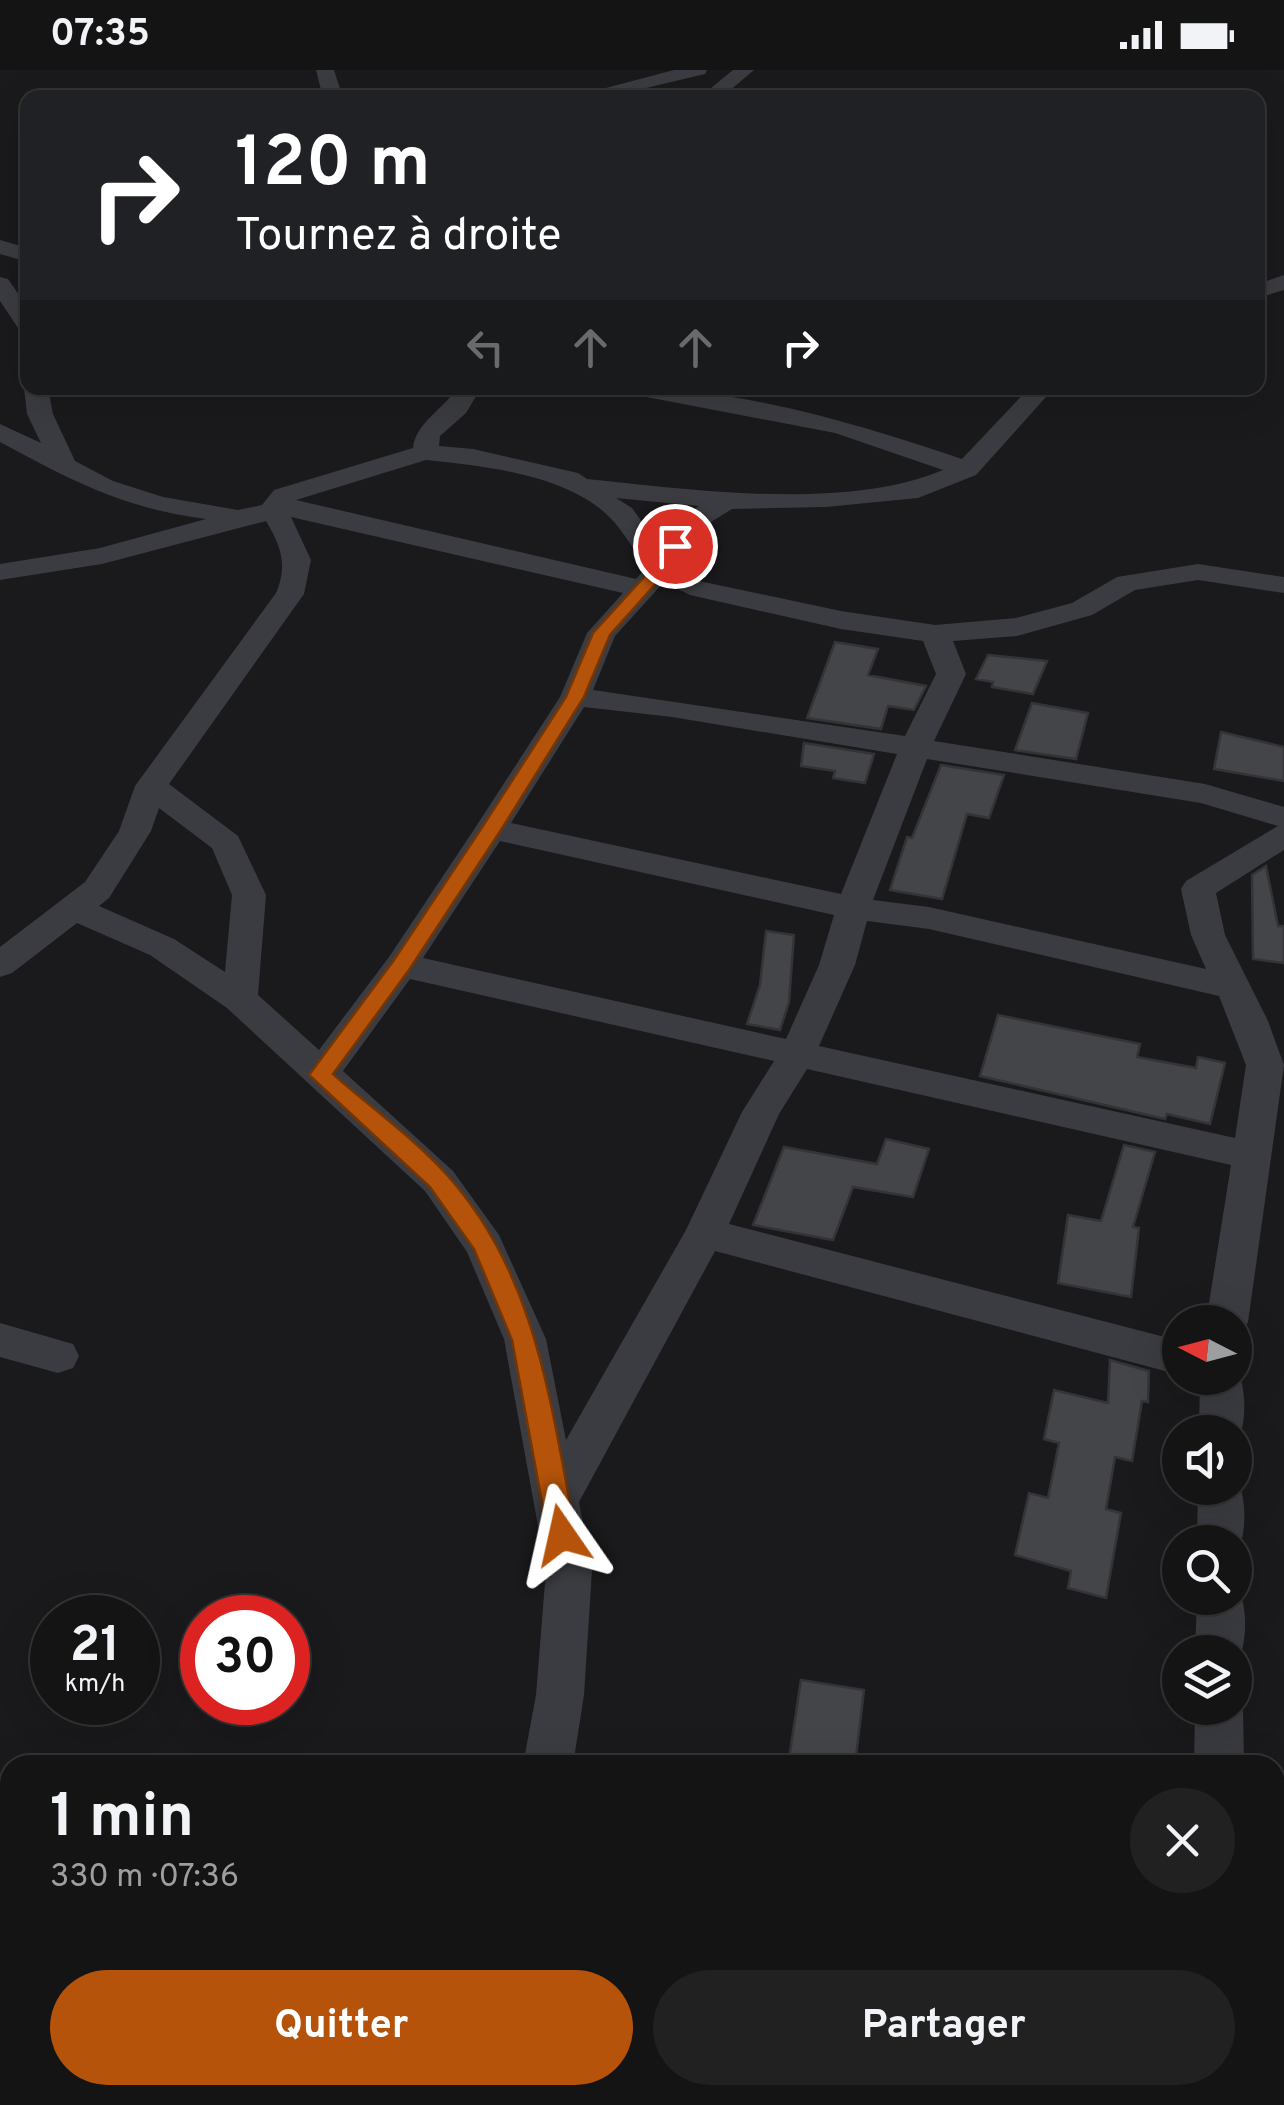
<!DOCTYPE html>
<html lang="fr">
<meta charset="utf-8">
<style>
:root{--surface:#141415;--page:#212122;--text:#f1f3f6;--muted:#9d9ea0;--line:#333334;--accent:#b45309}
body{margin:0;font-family:Overpass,sans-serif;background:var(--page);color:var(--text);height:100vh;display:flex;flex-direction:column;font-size:38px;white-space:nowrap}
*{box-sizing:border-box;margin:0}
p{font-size:32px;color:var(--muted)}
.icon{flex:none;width:55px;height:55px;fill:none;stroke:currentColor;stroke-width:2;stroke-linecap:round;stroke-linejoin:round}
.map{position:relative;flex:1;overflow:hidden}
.drawer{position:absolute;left:0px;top:1685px;width:1285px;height:350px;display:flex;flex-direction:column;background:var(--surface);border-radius:30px 30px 0 0;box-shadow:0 10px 40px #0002,0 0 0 2px var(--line)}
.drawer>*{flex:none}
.banner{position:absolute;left:20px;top:20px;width:1245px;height:305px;border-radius:20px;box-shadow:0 10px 40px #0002,0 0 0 2px var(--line);background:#202124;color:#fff;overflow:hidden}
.needle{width:65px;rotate:276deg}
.buttons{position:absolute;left:1162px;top:1235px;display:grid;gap:20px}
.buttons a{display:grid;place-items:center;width:90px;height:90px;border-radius:50%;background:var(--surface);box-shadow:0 10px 40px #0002,0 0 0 2px var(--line);font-size:50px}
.speed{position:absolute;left:30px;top:1525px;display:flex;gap:20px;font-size:50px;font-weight:700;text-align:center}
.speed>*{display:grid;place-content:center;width:130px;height:130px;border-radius:50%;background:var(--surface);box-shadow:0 10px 40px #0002,0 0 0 2px var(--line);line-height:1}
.speed small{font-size:25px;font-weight:400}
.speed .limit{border:15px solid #d22;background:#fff;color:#111}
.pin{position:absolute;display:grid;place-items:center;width:85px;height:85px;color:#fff;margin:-42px;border:5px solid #fff;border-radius:50%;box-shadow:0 2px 10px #0007}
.me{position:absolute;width:110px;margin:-55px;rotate:349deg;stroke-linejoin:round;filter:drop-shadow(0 0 8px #0008)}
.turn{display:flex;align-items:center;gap:35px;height:210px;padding:0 50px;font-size:45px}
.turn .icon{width:130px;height:130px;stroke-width:2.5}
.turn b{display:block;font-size:70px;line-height:85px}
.lanes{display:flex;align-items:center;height:95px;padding:0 50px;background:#0003;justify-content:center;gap:50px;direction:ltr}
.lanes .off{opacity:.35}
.round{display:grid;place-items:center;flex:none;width:105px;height:105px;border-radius:52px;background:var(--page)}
.overview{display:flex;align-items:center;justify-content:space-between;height:170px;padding:0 50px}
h1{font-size:60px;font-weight:700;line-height:75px}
.action{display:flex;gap:20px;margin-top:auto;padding:20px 50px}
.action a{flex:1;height:115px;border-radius:60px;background:var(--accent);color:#fff;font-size:40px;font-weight:700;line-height:115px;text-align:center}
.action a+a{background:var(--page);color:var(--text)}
.status{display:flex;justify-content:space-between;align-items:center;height:70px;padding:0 50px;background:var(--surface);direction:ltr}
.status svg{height:28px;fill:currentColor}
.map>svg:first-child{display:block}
.building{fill:#444549;stroke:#343438;stroke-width:2.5}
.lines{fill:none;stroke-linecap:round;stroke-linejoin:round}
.street{fill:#3b3c41;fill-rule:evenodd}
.route{fill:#b45309;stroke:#753606;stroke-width:2.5}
</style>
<div class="status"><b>07:35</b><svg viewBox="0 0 49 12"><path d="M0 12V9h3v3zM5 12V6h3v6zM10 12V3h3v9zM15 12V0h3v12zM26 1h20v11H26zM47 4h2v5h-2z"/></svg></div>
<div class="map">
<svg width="1284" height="2035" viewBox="0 0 1284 2035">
<rect width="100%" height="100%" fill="#1a1a1c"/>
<path class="building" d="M835,572L878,579L868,605L926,616L914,640L888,636L881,659L807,648Z
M988,585L1047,591L1033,624L992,617L993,612L976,609Z
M1032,633L1088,643L1076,689L1015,680Z
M1221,662L1284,677V711L1214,699Z
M804,673L874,684L865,713L833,708L835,701L801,696Z
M941,695L1004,705L989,748L967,744L942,829L890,820L907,767L912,768Z
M1266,796L1278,856H1284V893L1253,889L1252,805Z
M766,861L794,865L789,932L780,960L747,954L760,915Z
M998,945L1140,974L1137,987L1196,998L1198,987L1225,993L1210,1054L1167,1044L1165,1049L980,1006Z
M886,1069L929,1079L913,1127L853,1117L833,1170L753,1155L784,1077L877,1094Z
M1124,1075L1155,1082L1133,1157L1139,1158L1131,1227L1058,1213L1068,1145L1101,1151Z
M1110,1290L1149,1301L1148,1332L1142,1331L1132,1391L1115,1387L1106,1439L1121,1443L1106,1528L1068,1518L1071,1501L1015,1485L1029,1423L1048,1428L1059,1373L1044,1369L1054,1320L1108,1333Z
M801,1610L864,1620L855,1695H788Z"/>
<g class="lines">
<path class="street" d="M316,0H334L343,28H323Z
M674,0H707L705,4L604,28H568Z
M733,0H754L721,28H699Z
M0,170L28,178V192L0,184Z
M1284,205V220L1258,228V214Z
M0,207L8,209L28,238V263L20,261L0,231Z
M27,313L28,318H48L53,344L75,391L113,411L163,427L238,440L262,435L274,420L413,378C416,352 444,339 457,318H481L466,343L440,366L439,376L473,379L578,403L587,409C692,420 846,441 943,400L835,363L636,325L624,318C740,318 853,352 962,389L1029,318H1054L976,405L918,428L826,437L732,439L698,460L676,496L699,511L841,541L935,555L1016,548L1072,533L1117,507L1198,494L1284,507V523L1198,510L1135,520L1092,545L1017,566L953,571L966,604L934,671L1205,714L1284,737V780L1216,823L1225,865L1268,951L1284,995L1248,1252L1242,1264L1235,1266V1252H1206L1231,1095L807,999L779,1044L729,1154L1180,1271V1305L715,1181L579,1432L592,1500L584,1625L573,1695H523L536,1625L546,1500L504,1269L467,1182L425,1121L227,938L150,885L77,853L12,903L0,907V877L85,812L119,761L135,716L276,523C288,495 281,476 266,451L102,494L0,510V494L100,478L206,449C122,438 73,411 0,372V354L41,373L27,344L24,318ZM426,390C485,396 574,405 615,453C626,466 636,483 646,497L636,509L296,430ZM616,428L699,436L678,449L660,477L632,438ZM291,447L623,523L587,563L560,627L475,758L389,887L319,980L258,925L266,825L238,766L169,714L304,524L311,490ZM664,512L690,525L841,559L923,571L936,604L905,666L593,620L615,566ZM584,637L672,647L897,684L841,824L511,753ZM927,689L1201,733L1278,756L1186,811L1181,819L1191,865L1206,899L929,837L873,830ZM159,738L212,778L232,825L225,902L174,869L99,836L109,828L151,761ZM500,771L834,845L819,895L786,969L423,888ZM867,851L929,859L1219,926L1246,995L1235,1068L819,976L855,895ZM410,909L774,991L742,1042L686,1160L566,1370L546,1269L499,1165L453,1101L343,1001Z
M0,1253L73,1274L79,1286L73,1298L58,1303L0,1287Z
M1235,1295C1247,1315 1248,1356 1235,1375V1362H1199L1200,1308H1235Z
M1235,1404C1247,1425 1248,1466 1235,1486V1472H1197L1198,1418H1235Z
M1235,1513C1249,1534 1248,1575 1235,1598V1582H1195L1197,1528H1235Z
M1235,1622L1243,1638L1244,1695H1194L1195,1638H1235Z
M466,2025H522L520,2035H464Z
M1191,2025H1247V2035H1191Z"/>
</g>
<path class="route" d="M669,472L683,476L667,501L610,565L584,627L501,760L409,900L333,1004C370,1037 414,1068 447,1105C538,1206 551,1338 576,1465L572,1474L562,1477L552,1474L548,1465L512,1270L474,1179L430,1117L309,1005L394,890L481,759L566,627L593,563L655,495Z"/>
</svg>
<div class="buttons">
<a><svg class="needle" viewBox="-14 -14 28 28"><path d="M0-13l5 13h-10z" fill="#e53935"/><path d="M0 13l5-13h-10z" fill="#9d9ea0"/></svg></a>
<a><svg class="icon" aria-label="sound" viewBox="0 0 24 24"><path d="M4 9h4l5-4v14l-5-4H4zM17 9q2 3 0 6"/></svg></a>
<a><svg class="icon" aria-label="search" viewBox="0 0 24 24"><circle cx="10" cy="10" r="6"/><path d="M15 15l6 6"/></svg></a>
<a><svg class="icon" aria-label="layers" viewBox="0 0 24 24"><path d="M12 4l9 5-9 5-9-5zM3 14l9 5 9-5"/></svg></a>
</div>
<div class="speed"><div>21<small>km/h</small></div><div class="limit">30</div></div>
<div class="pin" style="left:675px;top:476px;background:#d93025"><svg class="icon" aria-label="arrive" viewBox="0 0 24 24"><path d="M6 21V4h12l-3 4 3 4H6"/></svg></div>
<svg class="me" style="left:562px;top:1465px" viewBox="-20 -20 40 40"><path d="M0-17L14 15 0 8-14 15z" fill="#b45309" stroke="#fff" stroke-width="4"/></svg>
<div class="banner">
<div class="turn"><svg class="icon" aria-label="right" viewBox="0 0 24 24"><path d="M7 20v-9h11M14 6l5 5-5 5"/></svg><div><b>120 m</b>Tournez à droite</div></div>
<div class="lanes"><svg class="icon off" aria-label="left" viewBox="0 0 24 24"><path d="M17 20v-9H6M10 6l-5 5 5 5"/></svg><svg class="icon off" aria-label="ahead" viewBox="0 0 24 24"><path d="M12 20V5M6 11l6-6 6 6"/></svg><svg class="icon off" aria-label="ahead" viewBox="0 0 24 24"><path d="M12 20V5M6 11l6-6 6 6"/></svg><svg class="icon" aria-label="right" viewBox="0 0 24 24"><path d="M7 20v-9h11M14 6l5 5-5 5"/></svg></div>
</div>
<section class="drawer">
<div class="overview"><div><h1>1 min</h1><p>330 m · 07:36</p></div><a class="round"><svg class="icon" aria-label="close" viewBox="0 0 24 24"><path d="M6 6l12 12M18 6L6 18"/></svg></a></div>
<div class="action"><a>Quitter</a><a>Partager</a></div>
</section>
</div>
